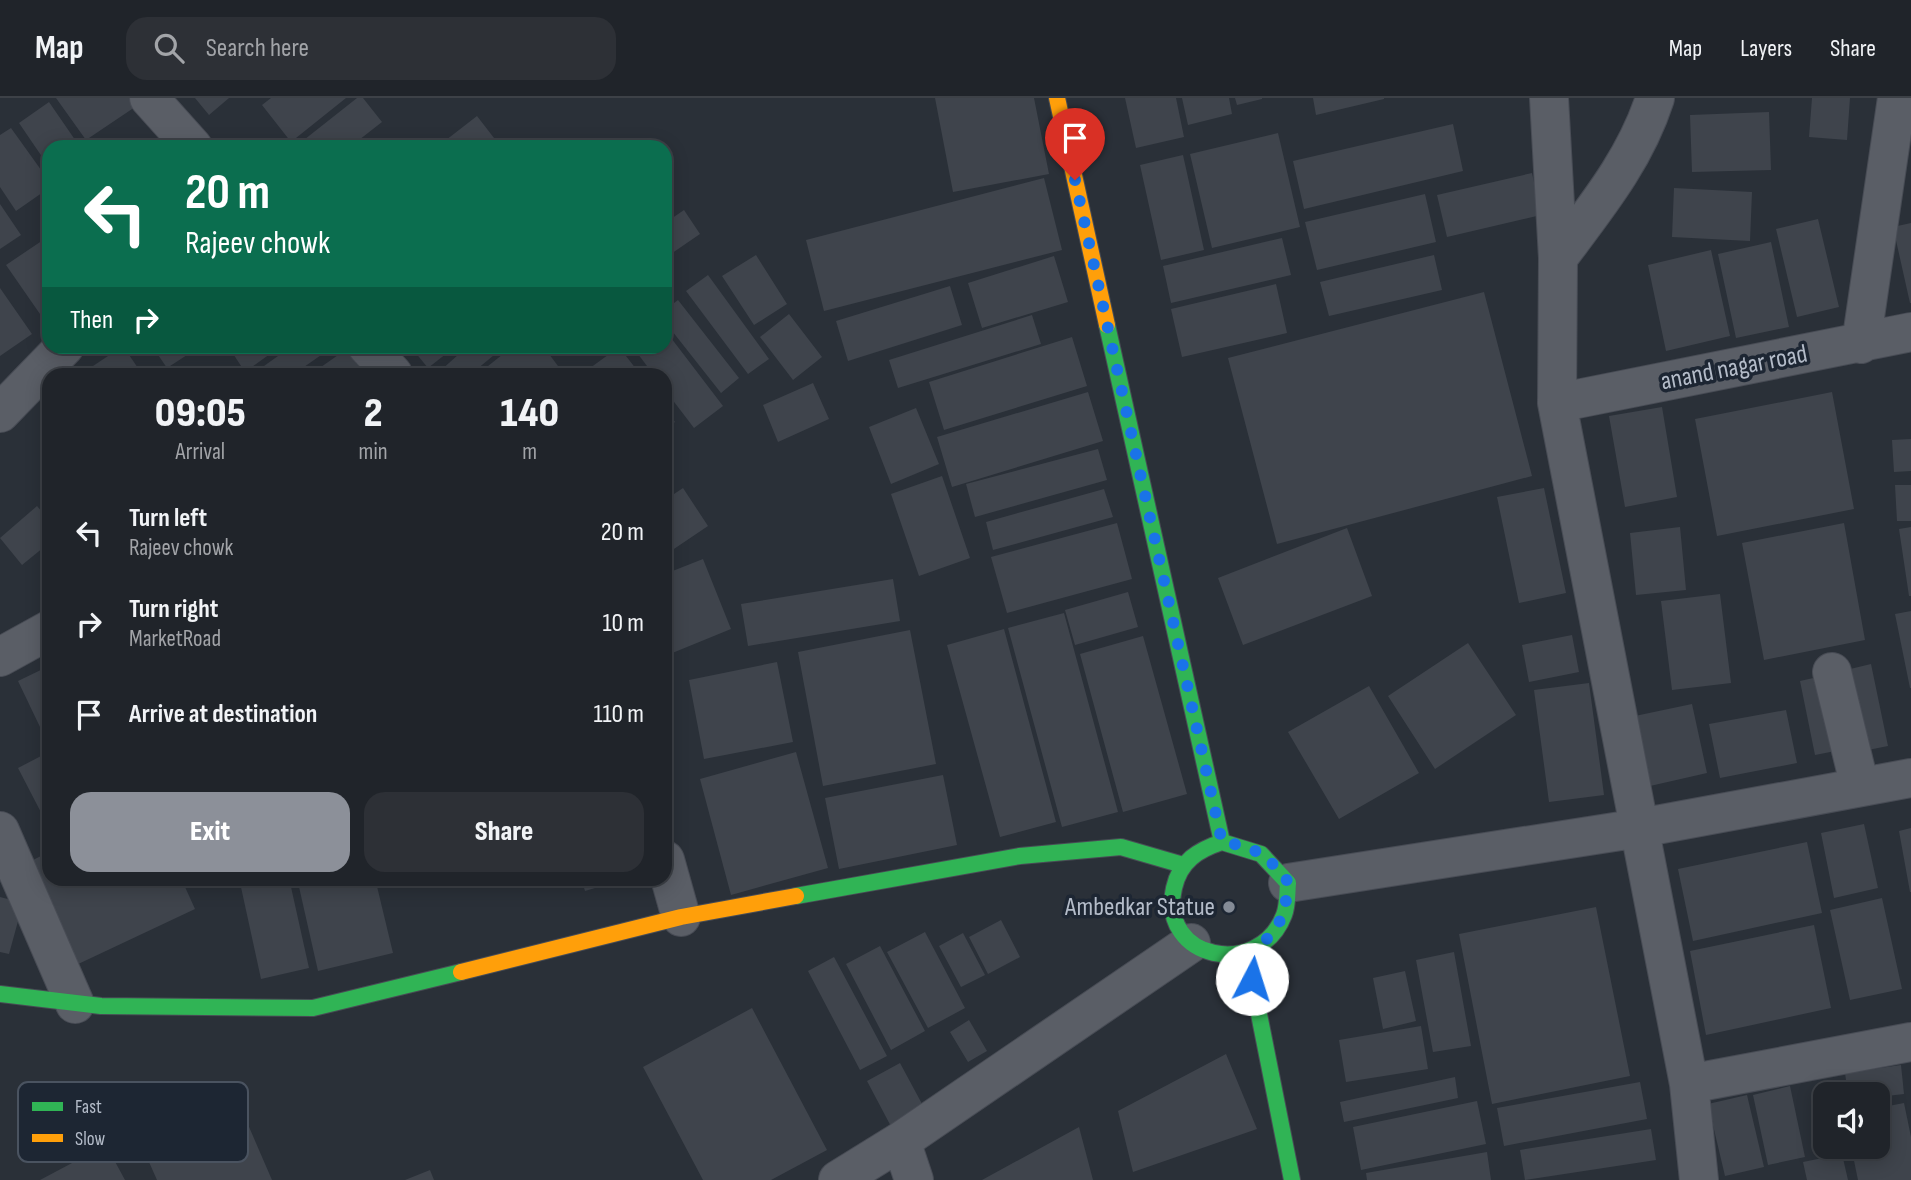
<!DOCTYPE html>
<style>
:root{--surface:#20242a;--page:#2d3036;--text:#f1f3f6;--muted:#a2a4a8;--line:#3d4147;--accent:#8c9099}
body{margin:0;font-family:"Sofia Sans Condensed",sans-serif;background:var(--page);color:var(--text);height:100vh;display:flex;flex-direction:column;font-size:26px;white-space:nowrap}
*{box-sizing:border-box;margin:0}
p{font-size:23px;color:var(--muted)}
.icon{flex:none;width:38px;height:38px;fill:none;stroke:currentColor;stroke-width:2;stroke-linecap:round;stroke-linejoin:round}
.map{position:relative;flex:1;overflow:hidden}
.details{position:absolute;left:42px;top:270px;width:630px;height:518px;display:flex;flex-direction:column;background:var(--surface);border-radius:21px;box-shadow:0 4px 18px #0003,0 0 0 2px var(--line)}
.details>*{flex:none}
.top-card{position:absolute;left:42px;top:42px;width:630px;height:214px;border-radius:21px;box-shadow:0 4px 18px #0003,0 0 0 2px var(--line);background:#0b6e4f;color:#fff;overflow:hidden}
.buttons{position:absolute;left:1813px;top:984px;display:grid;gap:14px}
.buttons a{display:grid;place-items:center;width:77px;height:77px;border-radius:14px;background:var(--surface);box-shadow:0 4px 18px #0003,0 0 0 2px var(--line);font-size:35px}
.pin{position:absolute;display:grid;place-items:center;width:60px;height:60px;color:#fff;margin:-72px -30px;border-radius:50% 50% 50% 0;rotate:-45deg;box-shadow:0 0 7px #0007}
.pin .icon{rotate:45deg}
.me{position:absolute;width:77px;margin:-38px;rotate:5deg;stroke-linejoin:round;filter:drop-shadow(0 0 5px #0008)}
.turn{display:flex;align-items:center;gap:24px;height:147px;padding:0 28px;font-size:32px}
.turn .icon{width:91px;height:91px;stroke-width:2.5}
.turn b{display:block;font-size:49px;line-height:60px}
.then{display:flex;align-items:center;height:66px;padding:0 28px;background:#0003;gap:14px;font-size:26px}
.eta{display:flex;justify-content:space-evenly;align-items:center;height:119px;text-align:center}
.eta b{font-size:42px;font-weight:800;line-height:49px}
.primary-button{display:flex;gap:14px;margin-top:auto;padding:14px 28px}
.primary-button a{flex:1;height:80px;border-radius:21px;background:var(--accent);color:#fff;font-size:28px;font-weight:800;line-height:80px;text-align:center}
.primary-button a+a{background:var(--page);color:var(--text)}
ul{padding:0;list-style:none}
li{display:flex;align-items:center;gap:21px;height:91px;padding:0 28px}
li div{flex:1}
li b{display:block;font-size:26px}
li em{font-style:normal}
header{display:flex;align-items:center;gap:42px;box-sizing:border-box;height:98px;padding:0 35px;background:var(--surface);border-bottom:2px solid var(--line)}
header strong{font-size:33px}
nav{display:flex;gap:38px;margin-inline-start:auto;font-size:24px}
.search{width:490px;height:63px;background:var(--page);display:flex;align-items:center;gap:18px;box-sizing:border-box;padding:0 24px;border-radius:21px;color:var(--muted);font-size:26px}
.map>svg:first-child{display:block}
.building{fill:#3f444c}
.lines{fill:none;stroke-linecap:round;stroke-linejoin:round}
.street-casing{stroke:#484c55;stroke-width:40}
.fast-casing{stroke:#484c55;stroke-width:18}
.slow-casing{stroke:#484c55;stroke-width:18}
.street{stroke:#5a5e66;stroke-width:38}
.fast{stroke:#30b455;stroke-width:16}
.slow{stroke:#ff9f0a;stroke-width:16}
.route{stroke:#1a73e8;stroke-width:12;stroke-dasharray:0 21.6}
.poi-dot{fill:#848b96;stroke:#1d2633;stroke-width:2.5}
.labels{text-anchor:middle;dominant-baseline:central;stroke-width:7;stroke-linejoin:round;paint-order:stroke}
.street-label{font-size:26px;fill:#b4bcc9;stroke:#1d2633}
.poi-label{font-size:26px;fill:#b4bcc9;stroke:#1d2633;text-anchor:end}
.key{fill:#1d2633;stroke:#4a5360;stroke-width:2}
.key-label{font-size:19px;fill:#b4bcc9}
</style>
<header>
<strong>Map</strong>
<div class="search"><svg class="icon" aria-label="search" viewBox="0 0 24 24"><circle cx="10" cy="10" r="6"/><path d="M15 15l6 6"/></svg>Search here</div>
<nav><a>Map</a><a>Layers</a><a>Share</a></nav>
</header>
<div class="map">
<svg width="1911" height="1082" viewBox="0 0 1911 1082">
<rect width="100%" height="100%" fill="#2a3038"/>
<path class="building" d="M56,0H133L138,7L86,42Z
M195,0H229L209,17Z
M271,0H346L291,44L262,7Z
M357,0H363L382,24L350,49H295Z
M935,0H1034L1049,76L953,94Z
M1125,0H1176L1184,39L1136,50Z
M1182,0H1229L1232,16L1188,27Z
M1235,0H1262V1L1237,7Z
M1313,0H1384V1L1316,17Z
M1812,0H1850L1847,42L1809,39Z
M49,4L80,49H49V69L19,25Z
M1769,14L1771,72L1692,74L1690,17Z
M477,18L501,49H437Z
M1453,26L1463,73L1304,111L1293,63Z
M11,30L49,83V90L16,113L0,89V37Z
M1278,35L1300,129L1212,150L1190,56Z
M1183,57L1204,152L1161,162L1140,67Z
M1532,75L1541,117L1447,139L1437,97Z
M1044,80L1062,152L824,213L806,142Z
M1674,90L1752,94L1750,143L1672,139Z
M1425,96L1436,144L1317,172L1305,124Z
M0,106L21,137L0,151Z
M684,112L700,136L665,160V125Z
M1818,121L1839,209L1797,219L1776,131Z
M1911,125V205H1910L1893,129Z
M49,138V229L6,167Z
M1282,140L1291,177L1171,205L1163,168Z
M1771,144L1789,229L1736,240L1718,156Z
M1711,152L1730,238L1666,253L1648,167Z
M756,157L787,206L754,227L722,178Z
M1434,157L1442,192L1329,218L1320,184Z
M1054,158L1068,204L982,230L968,185Z
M708,177L769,261L748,276L686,193Z
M1276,186L1287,235L1182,259L1171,211Z
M950,188L962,227L848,263L836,223Z
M0,190L32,236L0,258Z
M1484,194L1532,378L1277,446L1228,260Z
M678,202L739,280L721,295L665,224V212Z
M789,216L822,259L793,282L760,239Z
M1032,217L1041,246L898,290L889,262Z
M665,232L723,308L694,330L665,292V276H653L632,248H665Z
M1072,239L1087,288L944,332L929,284Z
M123,248L142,276H99L93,268Z
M152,248H181L187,257L167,270Z
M228,248H281L245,274Z
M292,248H334L294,276H259L257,273Z
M351,248L368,272L361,276H311Z
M410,248H456L428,270Z
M468,248H505L471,276H443L440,273Z
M513,248H543L561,272L555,276H478Z
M619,249L640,276H595L590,270Z
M813,285L829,321L778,344L763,307Z
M1088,294L1103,343L952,389L937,339Z
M1832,294L1854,411L1717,438L1695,321Z
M1662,309L1677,399L1625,409L1609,318Z
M665,310L675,324L665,331Z
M916,310L939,366L891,386L869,329Z
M1911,341V373L1894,374L1892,342Z
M1098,351L1107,382L975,419L966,386Z
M942,378L970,460L919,478L891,396Z
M1895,387H1911V423H1897Z
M683,390L708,428L665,457V402Z
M1544,390L1566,495L1519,505L1497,399Z
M1104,391L1113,419L993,452L986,424Z
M37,408L49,422V445L22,467L0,440Z
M1117,425L1132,481L1007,515L991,459Z
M1844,425L1865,542L1764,562L1742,445Z
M1680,429L1686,492L1636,497L1630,435Z
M1911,429V498H1909L1899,431Z
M1347,430L1372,498L1243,547L1218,480Z
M703,461L731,531L665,558V476Z
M893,481L900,523L748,548L741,506Z
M1128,494L1138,529L1075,547L1065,512Z
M1720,496L1731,585L1672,592L1661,503Z
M1911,513V590H1910L1895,516Z
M1064,515L1118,714L1062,729L1008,530Z
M1004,531L1056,724L1000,739L947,547Z
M910,532L936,666L823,688L798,554Z
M1572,537L1579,574L1529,584L1522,547Z
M1143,538L1187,696L1123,714L1080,556Z
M1468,545L1516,617L1435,671L1388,598Z
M777,564L793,644L704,661L689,582Z
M1871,566L1888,648L1863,653L1846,572Z
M49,568V625L40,629L18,583Z
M1840,574L1856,649L1815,657L1800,583Z
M1589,585L1604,697L1549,704L1534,592Z
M1369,588L1419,675L1339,721L1288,634Z
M1692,606L1707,675L1650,688L1635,618Z
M1786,612L1797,665L1720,680L1709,626Z
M796,654L828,770L731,797L700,681Z
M43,657L49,669L47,726L18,670Z
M943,677L957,747L839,771L825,700Z
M1864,726L1878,790L1834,800L1821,735Z
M1911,730V794H1910L1899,733Z
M1807,744L1822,815L1693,843L1678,771Z
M49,754V780H181L195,811L74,868L25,766Z
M239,780H289L309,870L261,881Z
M297,780H375L393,855L318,873Z
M581,780H625V781L585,793Z
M0,799L23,805L9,856L0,854Z
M1882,800L1902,891L1850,902L1830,812Z
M1596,809L1630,978L1492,1006L1459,836Z
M1001,822L1020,859L988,876L969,839Z
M1814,827L1831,910L1706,937L1690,853Z
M925,834L965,910L928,930L887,854Z
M963,835L985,877L961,889L939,848Z
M880,848L925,933L891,952L846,866Z
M1454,854L1471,948L1433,954L1416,862Z
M834,859L887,958L860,972L808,873Z
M1405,873L1416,923L1383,931L1373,880Z
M752,910L827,1052L771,1082H703L643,969Z
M969,922L987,953L968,964L950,934Z
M1421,928L1428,971L1346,984L1339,942Z
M1226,956L1257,1031L1133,1074L1118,1013Z
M900,965L928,1017L895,1036L867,983Z
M1901,967L1904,996L1878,999V996H1848L1845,975Z
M1455,979L1458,1000L1344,1024L1340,1004Z
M1640,984L1647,1021L1504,1048L1497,1010Z
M230,985L272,1082H157L133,1028Z
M1790,988L1805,1059L1768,1067L1753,997Z
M1747,997L1764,1069L1725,1078L1708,1006Z
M1477,1003L1486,1046L1361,1072L1353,1029Z
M1904,1005L1911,1039V1082H1858L1851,1048H1878V1010Z
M1079,1029L1093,1082H982Z
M1651,1031L1656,1062L1525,1082L1520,1052Z
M106,1047L125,1082H40Z
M1487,1054L1491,1082H1367L1366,1075Z
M1842,1056L1848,1082H1807L1803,1064Z
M430,1072L434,1082H405Z"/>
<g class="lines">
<g class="street-casing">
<path id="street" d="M149,0L193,49
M1549,0L1558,160L1557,305L1689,986L1699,1082
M1558,160C1596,109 1635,62 1655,0
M1861,246L1897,0
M367,248L393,276
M1557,305L1911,234
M0,315L65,248
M0,559L49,532
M1832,574L1860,689
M0,733L75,906
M665,762L681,819
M1288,785L1640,730L1911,680
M1689,986L1911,944
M901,1043L914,1082
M838,1082L901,1043L1191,845"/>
</g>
<g class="fast-casing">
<path id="fast" d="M1107,227L1222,744
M1222,744L1261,756L1288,785C1287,795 1288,807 1284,817C1259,882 1158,862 1174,790C1180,763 1198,752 1222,744Z
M796,798L1020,758L1121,749L1183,767
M1247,856L1292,1082
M0,896L101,908L313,910L461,874"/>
</g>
<g class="slow-casing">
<path id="slow" d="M1057,0L1107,227
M461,874L681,819L796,798"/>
</g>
<use href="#street" class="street"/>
<use href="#fast" class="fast"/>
<use href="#slow" class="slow"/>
</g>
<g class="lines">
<path class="route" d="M1075,82L1222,744C1257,749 1267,757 1289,785C1283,823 1279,835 1247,856L1252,881"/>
</g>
<circle class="poi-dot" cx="1229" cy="809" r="7"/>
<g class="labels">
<g class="street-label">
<text transform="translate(1734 270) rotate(-11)">anand nagar road</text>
</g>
<g class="poi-label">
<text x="1215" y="809">Ambedkar Statue</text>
</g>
</g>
<rect x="18" y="984" width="230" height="80" rx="10" class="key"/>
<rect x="32" y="1004" width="31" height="9" fill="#30b455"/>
<rect x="32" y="1036" width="31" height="8" fill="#ff9f0a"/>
<g class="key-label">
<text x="75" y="1015">Fast</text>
<text x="75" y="1047">Slow</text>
</g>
</svg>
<div class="buttons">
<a><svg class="icon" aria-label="sound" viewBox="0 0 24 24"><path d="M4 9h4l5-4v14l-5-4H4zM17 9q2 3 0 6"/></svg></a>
</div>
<div class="pin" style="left:1075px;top:82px;background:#d93025"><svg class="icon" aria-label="arrive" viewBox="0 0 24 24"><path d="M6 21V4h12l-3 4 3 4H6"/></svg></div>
<svg class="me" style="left:1252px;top:881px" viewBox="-20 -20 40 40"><circle r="19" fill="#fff"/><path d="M0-13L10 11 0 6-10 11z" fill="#1a73e8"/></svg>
<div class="top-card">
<div class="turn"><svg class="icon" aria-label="left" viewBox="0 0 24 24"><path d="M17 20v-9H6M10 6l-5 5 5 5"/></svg><div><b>20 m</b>Rajeev chowk</div></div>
<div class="then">Then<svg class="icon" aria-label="right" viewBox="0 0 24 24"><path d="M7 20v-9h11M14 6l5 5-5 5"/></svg></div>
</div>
<section class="details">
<div class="eta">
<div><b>09:05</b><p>Arrival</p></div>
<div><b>2</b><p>min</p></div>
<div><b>140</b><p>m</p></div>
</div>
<ul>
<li><svg class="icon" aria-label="left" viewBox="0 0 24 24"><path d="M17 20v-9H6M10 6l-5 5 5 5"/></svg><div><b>Turn left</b><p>Rajeev chowk</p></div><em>20 m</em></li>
<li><svg class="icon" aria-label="right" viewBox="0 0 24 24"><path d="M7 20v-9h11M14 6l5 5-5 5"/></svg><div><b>Turn right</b><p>MarketRoad</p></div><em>10 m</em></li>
<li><svg class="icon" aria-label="arrive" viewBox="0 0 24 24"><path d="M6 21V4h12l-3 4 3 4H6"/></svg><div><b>Arrive at destination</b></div><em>110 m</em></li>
</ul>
<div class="primary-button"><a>Exit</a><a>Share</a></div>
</section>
</div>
